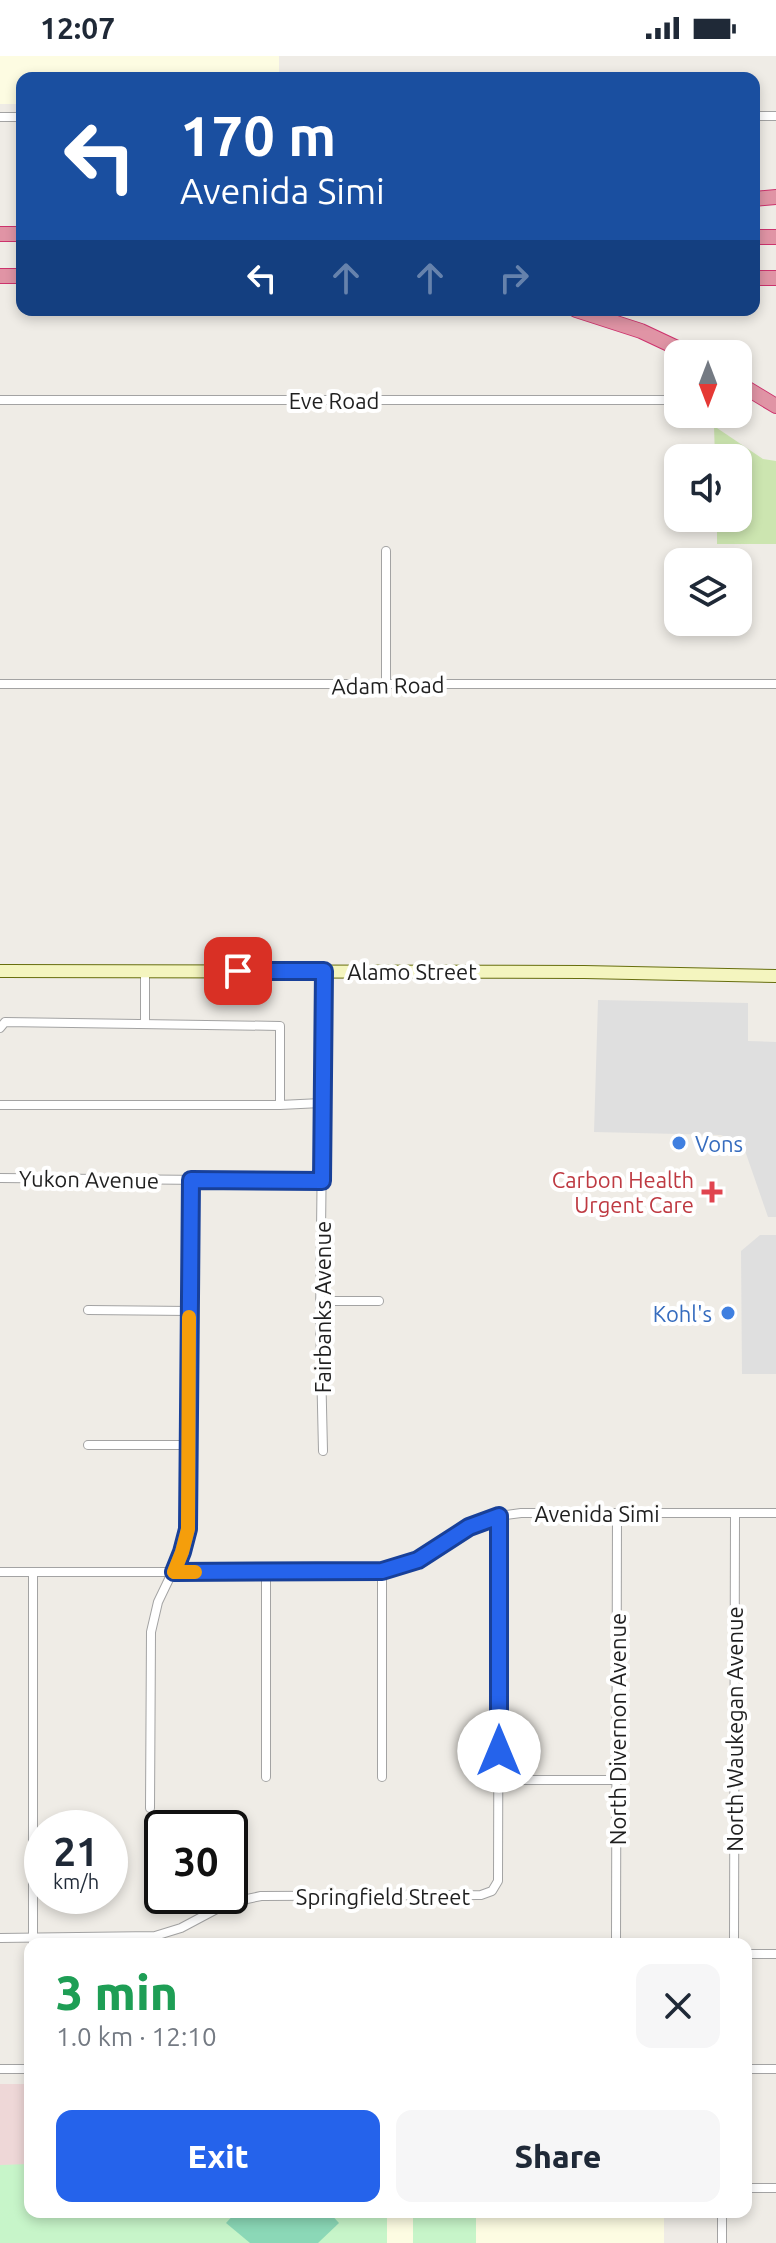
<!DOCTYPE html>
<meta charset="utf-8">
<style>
:root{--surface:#fff;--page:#f6f6f7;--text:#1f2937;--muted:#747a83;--accent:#2563eb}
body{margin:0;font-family:Ubuntu,sans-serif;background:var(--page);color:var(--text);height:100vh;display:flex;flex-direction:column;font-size:30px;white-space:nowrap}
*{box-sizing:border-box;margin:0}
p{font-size:26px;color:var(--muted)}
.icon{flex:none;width:44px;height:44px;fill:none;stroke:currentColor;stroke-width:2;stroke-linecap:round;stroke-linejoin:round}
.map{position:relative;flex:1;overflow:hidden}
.side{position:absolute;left:24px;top:1882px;width:728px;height:280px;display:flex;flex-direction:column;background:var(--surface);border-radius:16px;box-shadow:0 4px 12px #0003}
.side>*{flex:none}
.top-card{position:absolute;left:16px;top:16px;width:744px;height:244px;border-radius:16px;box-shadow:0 4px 12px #0003;background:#1a4fa0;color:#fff;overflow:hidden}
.needle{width:52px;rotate:180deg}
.fabs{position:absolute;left:664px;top:284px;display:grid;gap:16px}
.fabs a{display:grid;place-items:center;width:88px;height:88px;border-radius:16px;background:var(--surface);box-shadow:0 4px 12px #0003;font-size:40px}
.speed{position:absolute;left:24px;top:1754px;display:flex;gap:16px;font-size:40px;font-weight:700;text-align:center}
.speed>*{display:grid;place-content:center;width:104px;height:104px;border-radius:50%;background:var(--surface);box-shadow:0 4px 12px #0003;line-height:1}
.speed small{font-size:20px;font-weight:400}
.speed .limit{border:4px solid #111;border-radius:12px;background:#fff;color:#111}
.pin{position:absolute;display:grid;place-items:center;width:68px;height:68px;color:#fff;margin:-34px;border-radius:16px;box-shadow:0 4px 12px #0006}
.me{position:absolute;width:88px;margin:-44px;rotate:0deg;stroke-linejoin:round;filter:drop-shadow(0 0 6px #0008)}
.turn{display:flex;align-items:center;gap:28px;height:168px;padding:0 32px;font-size:36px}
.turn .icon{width:104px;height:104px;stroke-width:2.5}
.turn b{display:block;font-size:56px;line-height:68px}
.lanes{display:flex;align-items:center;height:76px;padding:0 32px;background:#0003;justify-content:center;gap:40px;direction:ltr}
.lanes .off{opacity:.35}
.round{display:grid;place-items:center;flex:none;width:84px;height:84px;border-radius:16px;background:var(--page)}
.head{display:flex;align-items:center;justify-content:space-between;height:136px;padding:0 32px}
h1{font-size:48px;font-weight:800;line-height:60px;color:#1e9e55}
.button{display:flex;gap:16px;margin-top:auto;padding:16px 32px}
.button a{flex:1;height:92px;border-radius:16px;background:var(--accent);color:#fff;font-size:32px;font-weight:800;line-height:92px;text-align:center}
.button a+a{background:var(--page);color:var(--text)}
.status{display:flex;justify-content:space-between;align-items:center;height:56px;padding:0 40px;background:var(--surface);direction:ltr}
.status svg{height:22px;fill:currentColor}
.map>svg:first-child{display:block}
.commercial{fill:#eed7d7}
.education{fill:#fdfce2}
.grass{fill:#cce5b0}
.park{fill:#c7f5c9}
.pitch{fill:#8bd8b7}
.parking{fill:#dfdfdf}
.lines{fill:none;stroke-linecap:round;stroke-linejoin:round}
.street-casing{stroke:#a3a3a3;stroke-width:10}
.secondary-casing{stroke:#676e0e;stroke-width:14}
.highway-casing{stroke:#cd336d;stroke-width:16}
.street{stroke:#fff;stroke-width:8}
.secondary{stroke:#f4f5bf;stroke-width:12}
.highway{stroke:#e094a5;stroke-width:14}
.route-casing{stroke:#184099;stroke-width:20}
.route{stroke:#2563eb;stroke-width:14}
.slow{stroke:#f59e0b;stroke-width:14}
.shop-dot{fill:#3f7fe0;stroke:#fff;stroke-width:3}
.health-dot{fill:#e0444e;stroke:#fff;stroke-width:3}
.labels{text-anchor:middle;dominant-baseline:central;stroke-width:8;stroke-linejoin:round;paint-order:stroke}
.street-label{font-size:22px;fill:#1f1f1f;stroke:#fff}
.shop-label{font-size:22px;fill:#366cbe;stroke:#fff;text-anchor:start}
.health-label{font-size:22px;fill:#be3a42;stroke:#fff;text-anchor:end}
</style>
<div class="status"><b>12:07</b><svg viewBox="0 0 49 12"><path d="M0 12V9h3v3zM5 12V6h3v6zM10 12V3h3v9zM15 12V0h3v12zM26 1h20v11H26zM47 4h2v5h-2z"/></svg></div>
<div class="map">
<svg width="776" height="2187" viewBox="0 0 776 2187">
<rect width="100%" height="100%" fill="#efece6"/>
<path class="commercial" d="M0,2028H28L29,2109H0Z"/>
<path class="education" d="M0,0H279V22H22V48H0Z
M387,2156H664V2187H387Z"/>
<path class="grass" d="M714,370L763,403L776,405V488H717V462H738V402H715Z"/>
<path class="park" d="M28,2028L30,2156H387V2187H0V2109L29,2108Z
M476,2160V2187H413V2161Z"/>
<path class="pitch" d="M236,2156H329L339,2167L318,2187H250L226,2167Z"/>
<path class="parking" d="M598,944L748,947V985L776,986V1161H768L743,1089L721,1079L594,1076Z
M760,1179H776V1318H742L741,1195Z"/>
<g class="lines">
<g class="street-casing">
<path id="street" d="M754,60H776
M0,61H22
M0,344H669
M386,495V629
M0,628H776
M145,915V968
M0,972L5,966L280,970V1049
M0,1049H280L321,1047
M0,1122L322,1125
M321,1245H379
M88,1254L189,1255
M88,1389H189
M323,1395L320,1263L324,915
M0,1516H367L401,1511L418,1504L469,1471L499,1460L521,1457H776
M266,1721V1516
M382,1721V1515
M499,1724H617
M150,1752L151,1576L158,1546L182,1496L188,1473L191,1124
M0,1882L155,1880L181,1872L228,1847L261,1840L481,1839L492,1835L498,1825L499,1460
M33,1888V1516
M616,1888L617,1457
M734,1888L735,1457
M746,1898H776
M0,2013H30
M746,2013H776
M746,2132H776
M722,2187V2156"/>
</g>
<g class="secondary-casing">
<path id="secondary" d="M0,915L584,916L776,920"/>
</g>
<g class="highway-casing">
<path id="highway" d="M754,143L776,141
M0,178H22
M754,181H776
M0,220H22
M754,222H776
M576,254L641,275L690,298
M738,327L776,350"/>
</g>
<use href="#street" class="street"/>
<use href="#secondary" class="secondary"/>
<use href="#highway" class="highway"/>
</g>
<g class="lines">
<g class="route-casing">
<path id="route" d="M238,915H324L322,1125L191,1124L188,1473L182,1496L174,1516L382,1515L418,1504L469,1471L499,1460V1695"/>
</g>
<use href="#route" class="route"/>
<path class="slow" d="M189,1261L188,1473L182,1496L174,1516H195"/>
</g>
<g class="shop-dot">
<circle cx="679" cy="1087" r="8"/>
<circle cx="728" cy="1257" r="8"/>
</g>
<path class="health-dot" d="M708 1124h8v8h8v8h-8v8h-8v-8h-8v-8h8z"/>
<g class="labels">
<g class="street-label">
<text x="334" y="344">Eve Road</text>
<text transform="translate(388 629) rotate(-1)">Adam Road</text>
<text x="412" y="915">Alamo Street</text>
<text transform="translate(89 1123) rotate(1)">Yukon Avenue</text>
<text transform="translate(322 1251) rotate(-90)">Fairbanks Avenue</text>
<text x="597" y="1457">Avenida Simi</text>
<text transform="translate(617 1673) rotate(-90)">North Divernon Avenue</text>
<text transform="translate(734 1673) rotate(-90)">North Waukegan Avenue</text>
<text x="383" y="1840">Springfield Street</text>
</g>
<g class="shop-label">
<text x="695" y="1087">Vons</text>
<text x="712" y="1257" text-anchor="end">Kohl's</text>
</g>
<g class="health-label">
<text x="694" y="1123">Carbon Health<tspan x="694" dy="25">Urgent Care</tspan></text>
</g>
</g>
</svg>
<div class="fabs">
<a><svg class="needle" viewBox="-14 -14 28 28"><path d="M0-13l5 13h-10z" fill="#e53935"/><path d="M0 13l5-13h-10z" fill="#747a83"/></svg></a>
<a><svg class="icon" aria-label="sound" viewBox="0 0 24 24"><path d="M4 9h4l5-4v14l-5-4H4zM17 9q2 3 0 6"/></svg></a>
<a><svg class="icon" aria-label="layers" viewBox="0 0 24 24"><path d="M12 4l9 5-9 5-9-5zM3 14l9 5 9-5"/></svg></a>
</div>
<div class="speed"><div>21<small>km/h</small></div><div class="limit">30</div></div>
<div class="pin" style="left:238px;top:915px;background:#d93025"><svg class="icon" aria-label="arrive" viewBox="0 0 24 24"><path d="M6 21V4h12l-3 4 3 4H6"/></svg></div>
<svg class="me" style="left:499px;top:1695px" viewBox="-20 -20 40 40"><circle r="19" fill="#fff"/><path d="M0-13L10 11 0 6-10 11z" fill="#2563eb"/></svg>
<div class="top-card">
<div class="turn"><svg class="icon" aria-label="left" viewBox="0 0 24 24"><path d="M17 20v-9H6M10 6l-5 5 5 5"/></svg><div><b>170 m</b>Avenida Simi</div></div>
<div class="lanes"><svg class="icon" aria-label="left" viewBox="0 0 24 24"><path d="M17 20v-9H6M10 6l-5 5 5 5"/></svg><svg class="icon off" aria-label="ahead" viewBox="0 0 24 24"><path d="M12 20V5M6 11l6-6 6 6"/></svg><svg class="icon off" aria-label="ahead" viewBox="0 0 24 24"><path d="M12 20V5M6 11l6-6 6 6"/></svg><svg class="icon off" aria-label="right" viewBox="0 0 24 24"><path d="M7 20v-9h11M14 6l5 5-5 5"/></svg></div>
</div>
<section class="side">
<div class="head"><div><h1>3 min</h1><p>1.0 km · 12:10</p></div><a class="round"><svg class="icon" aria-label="close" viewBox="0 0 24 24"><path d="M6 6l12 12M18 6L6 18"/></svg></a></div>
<div class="button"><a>Exit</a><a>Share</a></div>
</section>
</div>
